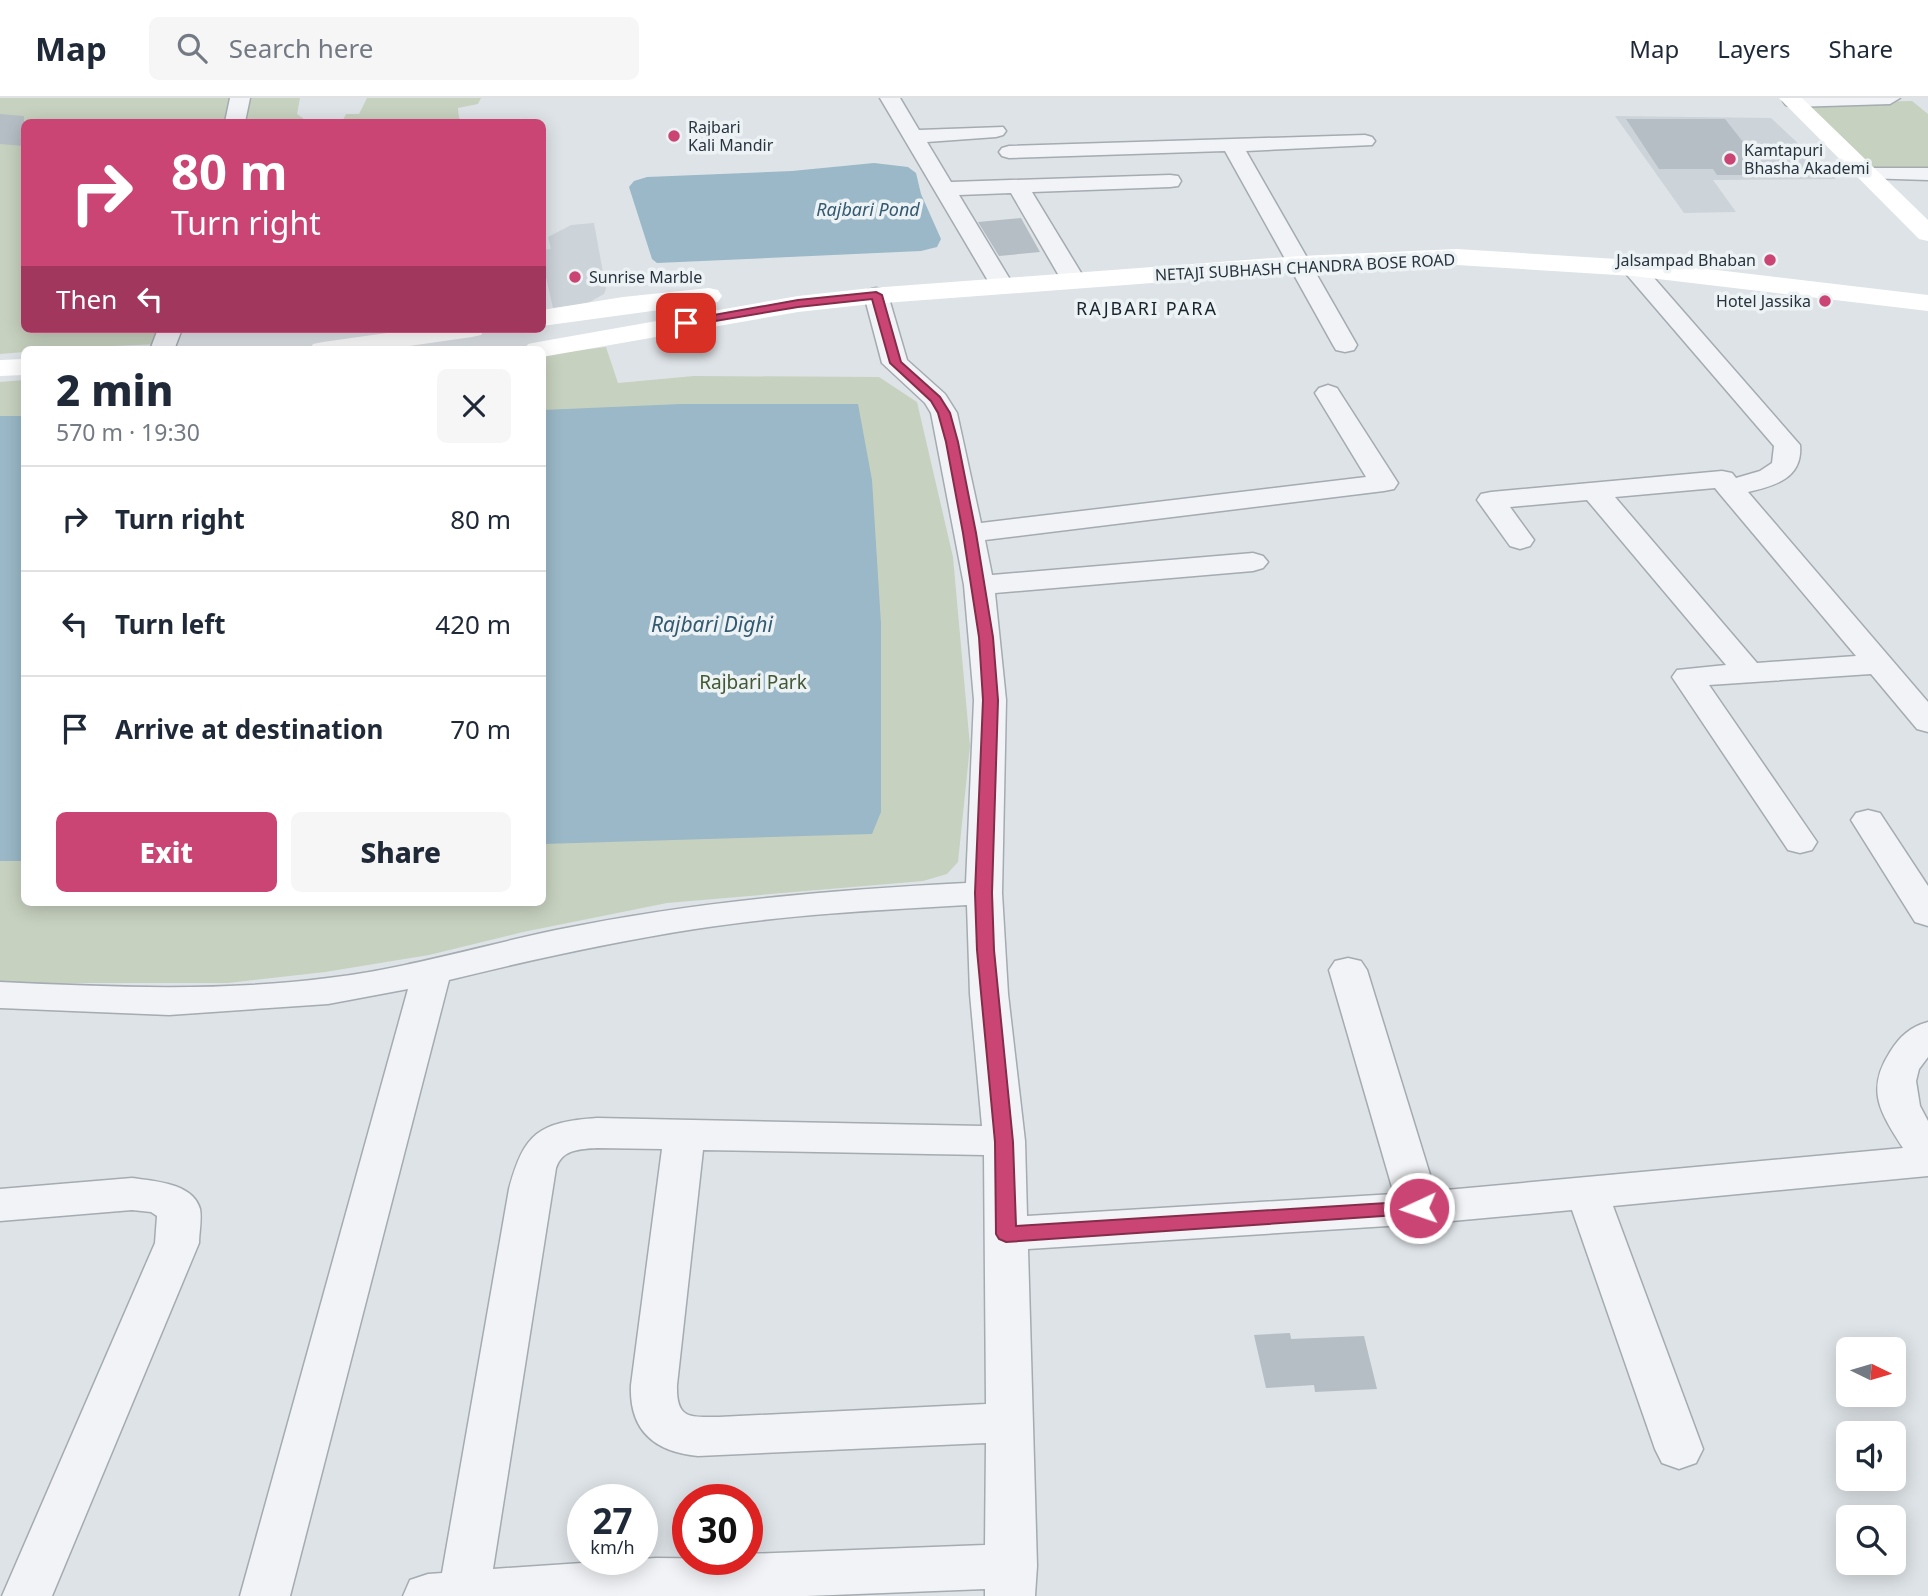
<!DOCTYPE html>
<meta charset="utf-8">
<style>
:root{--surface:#fff;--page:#f6f6f7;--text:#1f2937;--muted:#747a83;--line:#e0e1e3;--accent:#ca4573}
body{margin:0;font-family:"Noto Sans",sans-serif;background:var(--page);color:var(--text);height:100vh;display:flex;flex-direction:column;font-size:26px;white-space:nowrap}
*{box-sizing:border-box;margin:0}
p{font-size:23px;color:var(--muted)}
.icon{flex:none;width:38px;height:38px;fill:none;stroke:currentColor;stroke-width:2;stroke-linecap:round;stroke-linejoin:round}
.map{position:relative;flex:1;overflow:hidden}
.side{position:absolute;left:21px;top:248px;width:525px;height:560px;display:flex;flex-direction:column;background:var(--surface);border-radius:10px;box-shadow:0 4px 18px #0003}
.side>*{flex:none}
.hud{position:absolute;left:21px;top:21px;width:525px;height:214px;border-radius:10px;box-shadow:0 4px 18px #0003;background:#ca4573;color:#fff;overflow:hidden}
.needle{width:46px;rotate:95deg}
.tools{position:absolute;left:1836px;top:1239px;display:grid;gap:14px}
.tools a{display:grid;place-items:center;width:70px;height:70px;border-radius:10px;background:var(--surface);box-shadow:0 4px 18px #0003;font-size:35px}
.speed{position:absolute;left:567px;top:1386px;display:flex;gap:14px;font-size:35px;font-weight:700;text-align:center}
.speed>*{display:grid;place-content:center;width:91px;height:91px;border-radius:50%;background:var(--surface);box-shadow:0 4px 18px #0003;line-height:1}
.speed small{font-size:18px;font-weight:400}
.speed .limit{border:10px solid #d22;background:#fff;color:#111}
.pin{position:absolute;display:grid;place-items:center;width:60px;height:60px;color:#fff;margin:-30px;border-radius:14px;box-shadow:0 4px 10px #0006}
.me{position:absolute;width:77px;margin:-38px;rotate:267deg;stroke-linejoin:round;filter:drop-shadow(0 0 5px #0008)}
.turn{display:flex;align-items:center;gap:24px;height:147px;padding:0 35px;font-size:32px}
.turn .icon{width:91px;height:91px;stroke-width:2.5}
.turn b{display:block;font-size:49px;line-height:60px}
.then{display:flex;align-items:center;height:66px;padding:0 35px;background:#0003;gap:14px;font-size:26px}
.round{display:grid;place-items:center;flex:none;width:74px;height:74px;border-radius:10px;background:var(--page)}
.headline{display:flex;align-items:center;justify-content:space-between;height:119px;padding:0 35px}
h1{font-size:42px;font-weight:800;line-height:52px}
.primary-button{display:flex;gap:14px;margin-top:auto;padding:14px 35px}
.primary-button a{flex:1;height:80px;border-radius:10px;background:var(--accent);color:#fff;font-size:28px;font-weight:800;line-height:80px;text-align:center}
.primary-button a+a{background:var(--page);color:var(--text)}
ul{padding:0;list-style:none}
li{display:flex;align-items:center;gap:21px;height:105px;padding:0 35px;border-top:2px solid var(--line)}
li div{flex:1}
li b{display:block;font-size:26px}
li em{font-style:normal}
header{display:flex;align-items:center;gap:42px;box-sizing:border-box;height:98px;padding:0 35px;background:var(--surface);border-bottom:2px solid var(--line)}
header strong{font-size:33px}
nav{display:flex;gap:38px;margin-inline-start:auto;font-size:24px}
.search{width:490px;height:63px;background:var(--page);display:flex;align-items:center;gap:18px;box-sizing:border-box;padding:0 24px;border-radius:10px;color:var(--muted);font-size:26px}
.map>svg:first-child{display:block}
.built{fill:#ccd3d9}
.green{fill:#c7d1bf}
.water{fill:#9ab8c7}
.building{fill:#b5bec4}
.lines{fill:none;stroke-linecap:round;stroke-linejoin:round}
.street-casing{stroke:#a4abb1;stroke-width:3}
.street{fill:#f1f3f6;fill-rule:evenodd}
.secondary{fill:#fff;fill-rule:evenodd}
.route{fill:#ca4573;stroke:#832d4b;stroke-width:2}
.poi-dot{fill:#ca4573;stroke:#edf2f5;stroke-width:2.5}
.labels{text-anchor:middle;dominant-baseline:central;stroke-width:7;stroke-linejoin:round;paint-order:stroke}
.far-poi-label{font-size:16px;fill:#28343e;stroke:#edf2f5;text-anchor:start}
.far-street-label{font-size:16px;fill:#28343e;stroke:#edf2f5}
.far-water-label{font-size:18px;font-style:italic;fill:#335a70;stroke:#edf2f5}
.far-neighbourhood-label{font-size:18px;letter-spacing:2px;fill:#1a252e;stroke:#edf2f5}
.park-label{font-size:19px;fill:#435935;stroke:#edf2f5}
.water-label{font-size:21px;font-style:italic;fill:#335a70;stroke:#edf2f5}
</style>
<header>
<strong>Map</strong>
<div class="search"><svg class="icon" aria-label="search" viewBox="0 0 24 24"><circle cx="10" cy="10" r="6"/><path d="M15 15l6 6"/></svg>Search here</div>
<nav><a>Map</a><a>Layers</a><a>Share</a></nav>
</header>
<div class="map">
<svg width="1928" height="1498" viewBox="0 0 1928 1498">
<rect width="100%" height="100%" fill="#dee3e7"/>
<path class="built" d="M1615,18L1771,20L1836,81L1713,82L1736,114L1684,115Z
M594,125L606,191L604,196L586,206L553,210L543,166L542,152L551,151L548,139L571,127Z"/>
<path class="green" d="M0,0H237L231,24H24V231H164L158,246L24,252V254L0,256Z
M249,0H300L297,16L308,24H245V11Z
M367,0H481L478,6L458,10L459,20L465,24H342L346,16H359Z
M1912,3L1928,16V70L1873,71L1800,5Z
M606,249L618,285L694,278L879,279L917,304L953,459L970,648L958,764L947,776L923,783L667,805L523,834L429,857L325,874L228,885H0V284L24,282V805H542L543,257Z"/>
<path class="water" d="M874,65L908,69L916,75L921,96L941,141L937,149L921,153L657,165L652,161L629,89L634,83L647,79L792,73Z
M681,306H858L872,382L881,526V714L872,736L543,746V312Z
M0,318H24V763H0Z"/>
<path class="building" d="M0,16L24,18V48L0,46Z
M1626,21H1725L1769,77H1717L1713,71H1659Z
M1021,120L1040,154L999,158L978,124Z
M1290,1235L1291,1241L1364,1238L1377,1291L1315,1294L1314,1287L1266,1290L1254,1237Z"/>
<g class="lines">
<g class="street-casing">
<path id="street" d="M230,0H250L245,24H225Z
M880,0H900L919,32L1003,29L1006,33L1003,37L996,39L927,44L951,84L1170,77L1178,78L1181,83L1178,88L1170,89L1032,94L1086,183L1082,188H1066L1062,183L1011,95L959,97L1014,188L1010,193H994Z
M1785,0H1900L1890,6L1793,9L1786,7L1783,3Z
M1365,37L1372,39L1375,43L1372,47L1246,53L1357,247L1354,252L1345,254L1336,252L1333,247L1225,53L1009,60L1002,58L999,54L1002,50L1009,48Z
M1870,70H1928V82L1863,80L1859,76L1863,72Z
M1633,163L1641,165L1800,347C1803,380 1775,388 1748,394L1928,604V634L1917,631L1871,576L1709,587L1817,744L1812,752L1800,755L1788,752L1672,579L1677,572L1726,567L1587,402L1510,409L1534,442L1530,448L1520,451L1510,448L1477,402L1481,396L1491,394L1722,373L1732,375L1736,380L1760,373L1772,365L1774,348L1621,170L1625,165ZM1715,390L1719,395L1856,558L1757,565L1615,399Z
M876,190L884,192L888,197L907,262L945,296L957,315L981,425L1366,379L1315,295L1319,290L1328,287L1337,290L1398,385L1394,391L1384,393L985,442L992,477L1253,455L1263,458L1268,464L1263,470L1253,473L995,495L1006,602L1002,795L1008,896L1025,1043L1027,1118L1394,1096L1329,872L1335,863L1348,860L1361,863L1367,872L1435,1093L1903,1050C1881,1015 1865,993 1890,954C1900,938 1910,929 1928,924V959L1919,971L1916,983L1920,1008L1928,1023V1078L1613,1108L1703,1351L1696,1365L1679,1371L1662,1365L1655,1351L1572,1112L1419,1126L1028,1151L1037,1468L1035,1498H985V1491L807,1498H403L410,1482L428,1476L442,1475L509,1091C524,1035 539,1024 597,1020L982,1028L970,896L967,807C876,812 785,817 695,831C612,844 530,862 449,882L290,1498H240L408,891L328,906L169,917L0,910V884C110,889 219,894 328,880C405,871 480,848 556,832C692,804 828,792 966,785L974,602L964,487L931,315L925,305L882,265L864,197L868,192ZM597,1050L662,1051L631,1287C629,1333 655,1354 698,1358L986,1345L985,1447L747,1456V1461L656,1460L493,1471L556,1070C562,1051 581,1051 597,1050ZM703,1052L984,1057L986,1306L719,1319C690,1319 676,1322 677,1287Z
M158,231H182L174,252H150Z
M1868,712L1880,715L1928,788V828L1915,824L1851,722L1856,715Z
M132,1080C154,1083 193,1085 200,1111C202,1121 199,1135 199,1145L52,1498H2L155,1145L157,1118L151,1114L132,1112L0,1123V1091Z"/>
</g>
<use href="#street" class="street"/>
<path class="secondary" d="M1779,0H1802L1928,122V143L1919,141Z
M1457,151L1633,162L1928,197V213L1633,178L1457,167L1300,174L871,206L798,214L542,259V252H524L528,246L538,244L798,198L871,190L1300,158Z
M709,190L718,192L722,198L718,204L542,228V212L623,199Z
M415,231H485L481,237L472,239L381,252H309L313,246L323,244Z
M24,261V277L0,278V262Z"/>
</g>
<path class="route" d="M876,194L882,197L901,264L940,299L950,315L958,344L976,435L993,539L998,602L992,795L994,852L1013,1044L1016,1128L1419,1103L1426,1105L1428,1110L1426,1115L1006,1144L999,1141L996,1136L995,1044L977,852L975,795L983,602L979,539L963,435L946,344L938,315L931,303L890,265L872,201L798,209L686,228L681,225L686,222L798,202Z"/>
<g class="poi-dot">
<circle cx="674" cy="38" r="7"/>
<circle cx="1730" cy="61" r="7"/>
<circle cx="1770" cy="162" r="7"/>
<circle cx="575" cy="179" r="7"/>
<circle cx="1825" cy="203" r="7"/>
</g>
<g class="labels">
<g class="far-poi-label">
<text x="688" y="29">Rajbari<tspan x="688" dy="18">Kali Mandir</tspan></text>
<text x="1744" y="52">Kamtapuri<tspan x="1744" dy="18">Bhasha Akademi</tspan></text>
<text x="1756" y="162" text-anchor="end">Jalsampad Bhaban</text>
<text x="589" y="179">Sunrise Marble</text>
<text x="1811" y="203" text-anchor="end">Hotel Jassika</text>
</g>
<g class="far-street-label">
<text transform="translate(1305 169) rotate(-3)">NETAJI SUBHASH CHANDRA BOSE ROAD</text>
</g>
<g class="far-water-label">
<text x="868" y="111">Rajbari Pond</text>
</g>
<g class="far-neighbourhood-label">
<text x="1147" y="210">RAJBARI PARA</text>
</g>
<g class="park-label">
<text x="753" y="584">Rajbari Park</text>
</g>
<g class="water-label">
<text x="712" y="526">Rajbari Dighi</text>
</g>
</g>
</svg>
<div class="tools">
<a><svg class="needle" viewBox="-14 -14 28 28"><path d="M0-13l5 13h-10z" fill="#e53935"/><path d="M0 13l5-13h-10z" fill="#747a83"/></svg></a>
<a><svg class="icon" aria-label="sound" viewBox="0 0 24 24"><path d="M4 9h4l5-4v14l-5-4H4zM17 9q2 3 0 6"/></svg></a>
<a><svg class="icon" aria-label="search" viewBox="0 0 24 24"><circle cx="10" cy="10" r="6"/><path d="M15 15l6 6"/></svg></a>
</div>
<div class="speed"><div>27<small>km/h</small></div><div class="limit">30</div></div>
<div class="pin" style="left:686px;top:225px;background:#d93025"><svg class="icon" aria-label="arrive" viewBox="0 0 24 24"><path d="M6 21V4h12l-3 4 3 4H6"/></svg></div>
<svg class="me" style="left:1419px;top:1110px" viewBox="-20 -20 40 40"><circle r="17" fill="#ca4573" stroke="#fff" stroke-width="3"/><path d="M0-11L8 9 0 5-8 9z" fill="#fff"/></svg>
<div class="hud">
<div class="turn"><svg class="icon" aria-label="right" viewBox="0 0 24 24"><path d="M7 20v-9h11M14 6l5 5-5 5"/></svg><div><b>80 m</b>Turn right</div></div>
<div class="then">Then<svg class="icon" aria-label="left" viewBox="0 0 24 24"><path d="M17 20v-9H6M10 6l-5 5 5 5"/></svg></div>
</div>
<section class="side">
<div class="headline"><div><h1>2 min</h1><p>570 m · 19:30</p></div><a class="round"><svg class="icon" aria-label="close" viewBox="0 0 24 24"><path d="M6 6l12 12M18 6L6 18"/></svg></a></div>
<ul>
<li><svg class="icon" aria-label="right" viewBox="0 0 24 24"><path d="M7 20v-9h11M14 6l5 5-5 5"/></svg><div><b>Turn right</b></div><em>80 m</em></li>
<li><svg class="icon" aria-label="left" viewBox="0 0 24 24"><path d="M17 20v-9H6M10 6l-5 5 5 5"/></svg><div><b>Turn left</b></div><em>420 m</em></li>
<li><svg class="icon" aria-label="arrive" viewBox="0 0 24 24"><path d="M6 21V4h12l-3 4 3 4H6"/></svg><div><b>Arrive at destination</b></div><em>70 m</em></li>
</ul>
<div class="primary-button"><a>Exit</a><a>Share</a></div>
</section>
</div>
